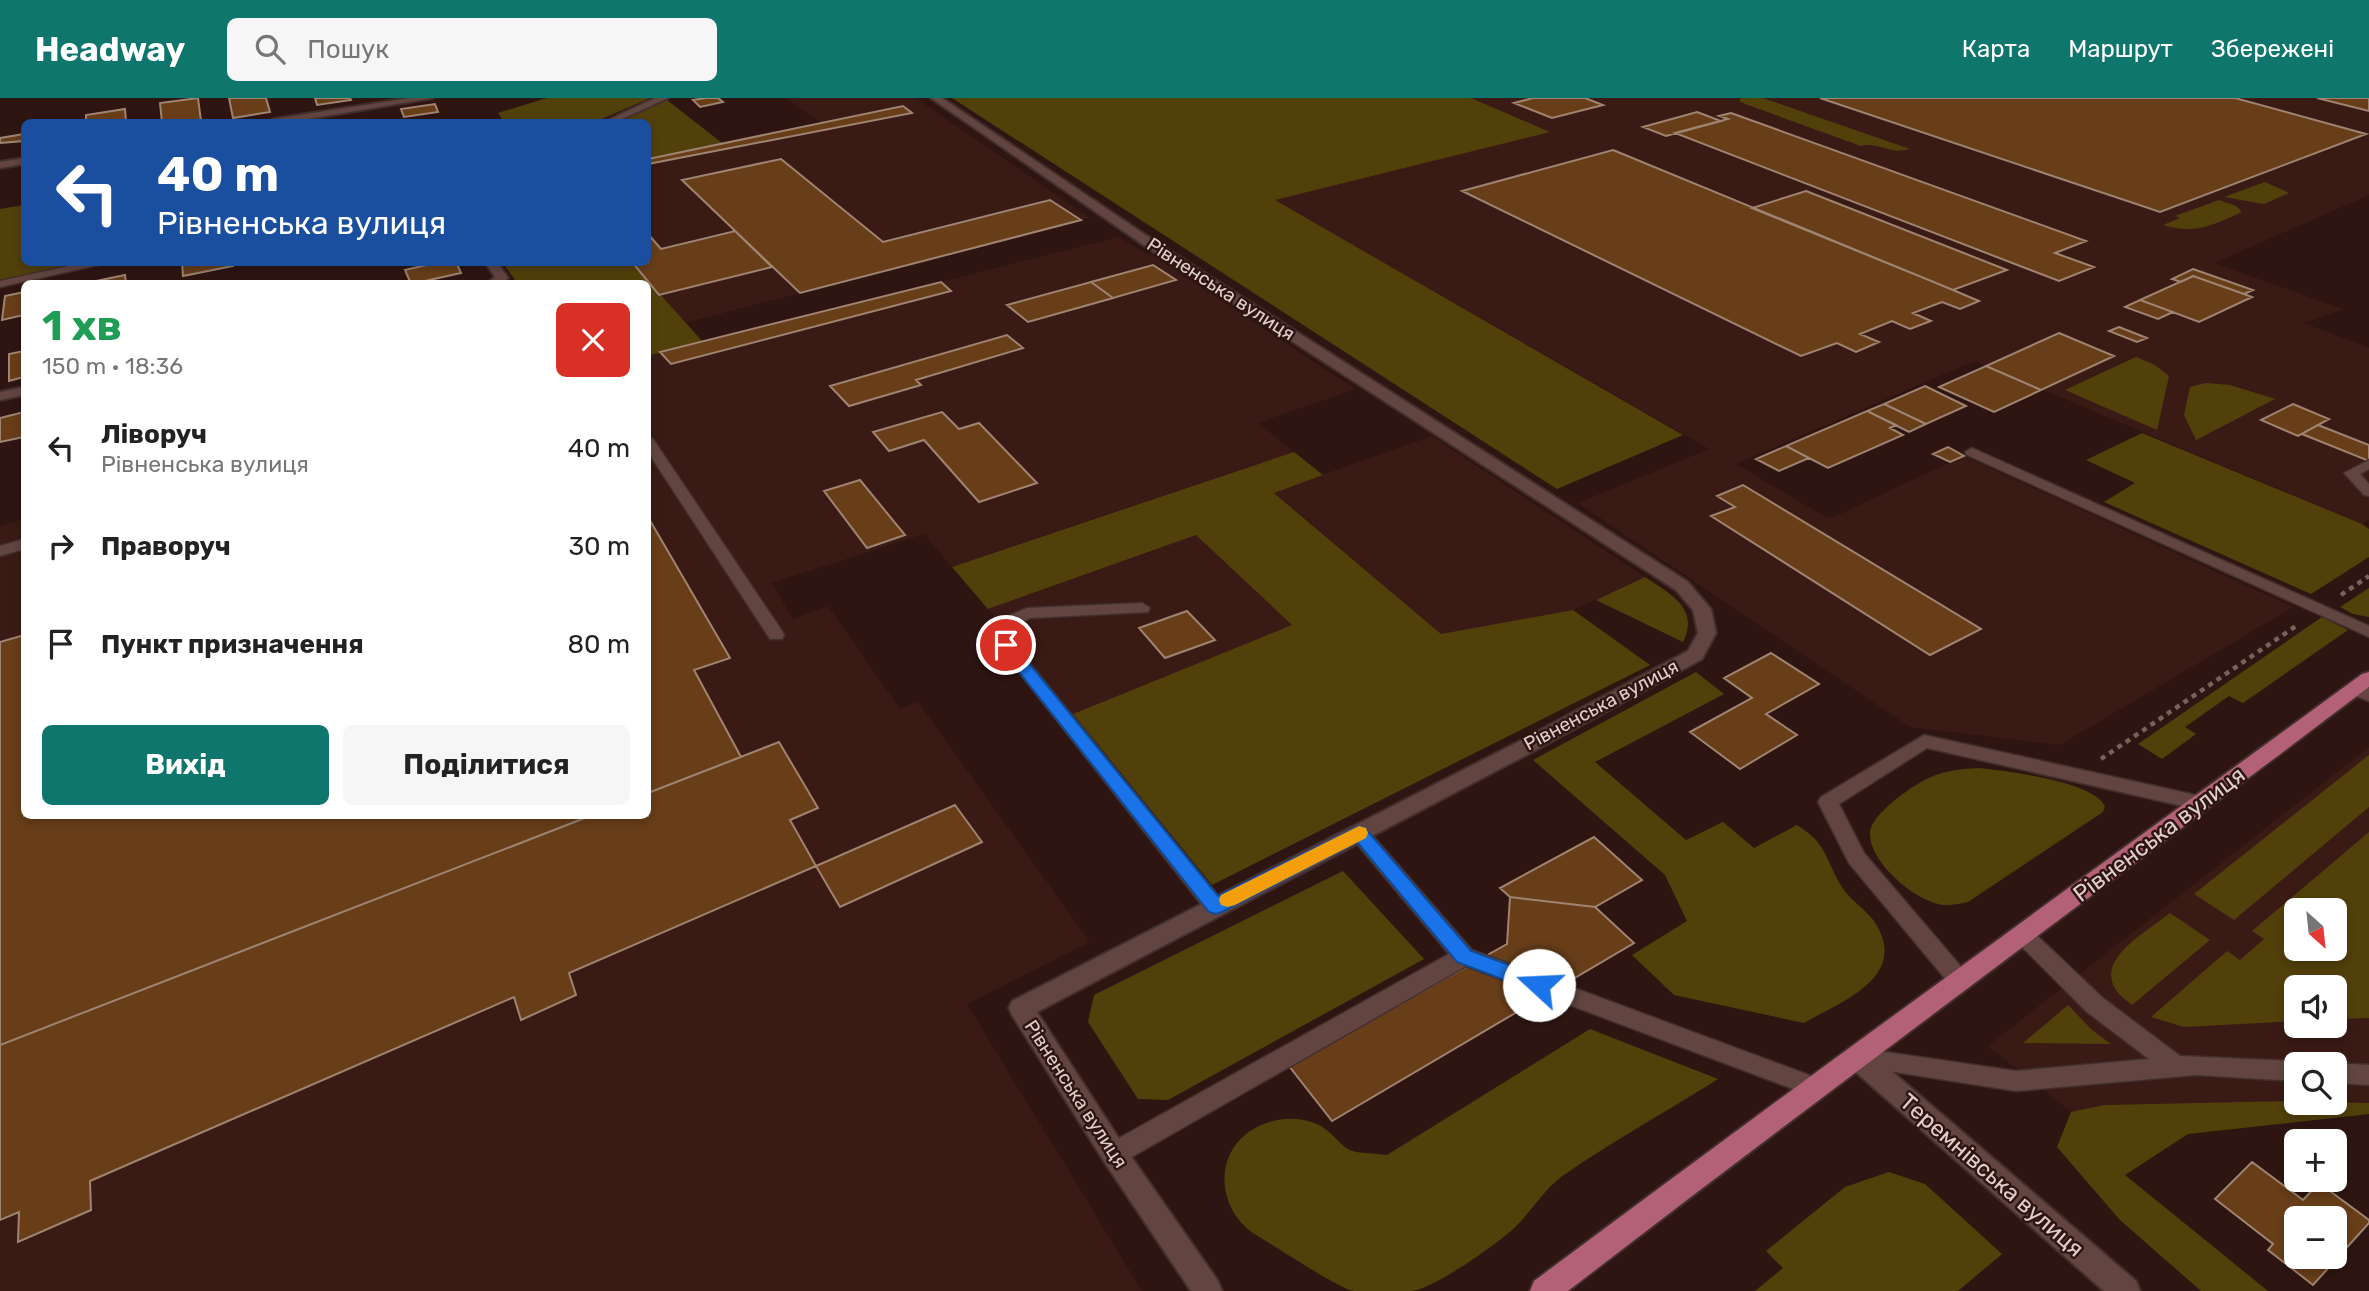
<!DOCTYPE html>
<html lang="uk">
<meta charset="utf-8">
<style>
:root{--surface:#fff;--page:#f6f6f6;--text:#222;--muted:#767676;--accent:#0f766e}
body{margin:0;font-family:Rubik,sans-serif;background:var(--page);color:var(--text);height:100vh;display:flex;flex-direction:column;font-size:26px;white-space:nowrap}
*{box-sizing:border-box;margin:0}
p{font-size:23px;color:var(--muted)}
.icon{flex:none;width:38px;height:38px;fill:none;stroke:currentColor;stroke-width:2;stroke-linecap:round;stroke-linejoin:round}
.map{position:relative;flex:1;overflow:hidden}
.drawer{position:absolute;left:21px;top:182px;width:630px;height:539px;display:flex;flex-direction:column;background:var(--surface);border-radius:10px;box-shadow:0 4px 10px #0003}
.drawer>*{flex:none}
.top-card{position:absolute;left:21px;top:21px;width:630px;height:147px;border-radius:10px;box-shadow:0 4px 10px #0003;background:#1a4fa0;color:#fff;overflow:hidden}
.needle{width:46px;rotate:153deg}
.buttons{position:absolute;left:2284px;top:800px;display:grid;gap:14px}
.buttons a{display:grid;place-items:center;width:63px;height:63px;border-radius:10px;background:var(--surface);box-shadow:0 4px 10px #0003;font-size:35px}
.pin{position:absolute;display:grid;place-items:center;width:60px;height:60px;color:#fff;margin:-30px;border:4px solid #fff;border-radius:50%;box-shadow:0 2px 7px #0007}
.me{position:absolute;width:77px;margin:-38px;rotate:290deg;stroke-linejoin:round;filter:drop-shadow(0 0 5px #0008)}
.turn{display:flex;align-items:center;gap:24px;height:147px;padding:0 21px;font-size:32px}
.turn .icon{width:91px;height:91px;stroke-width:2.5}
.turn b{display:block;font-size:49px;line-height:60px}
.round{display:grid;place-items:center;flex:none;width:74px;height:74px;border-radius:10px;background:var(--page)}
.overview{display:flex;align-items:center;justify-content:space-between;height:119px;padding:0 21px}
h1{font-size:42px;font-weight:700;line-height:52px;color:#1e9e55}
.cta{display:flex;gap:14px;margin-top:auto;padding:14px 21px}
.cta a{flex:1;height:80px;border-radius:10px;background:var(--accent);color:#fff;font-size:28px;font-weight:700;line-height:80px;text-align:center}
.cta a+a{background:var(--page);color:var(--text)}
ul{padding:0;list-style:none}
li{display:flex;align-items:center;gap:21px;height:98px;padding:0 21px}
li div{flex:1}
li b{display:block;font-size:26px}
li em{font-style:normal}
header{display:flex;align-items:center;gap:42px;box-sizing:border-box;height:98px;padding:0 35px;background:var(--accent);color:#fff}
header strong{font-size:33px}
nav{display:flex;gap:38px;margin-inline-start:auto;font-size:24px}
.search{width:490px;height:63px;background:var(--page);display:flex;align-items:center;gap:18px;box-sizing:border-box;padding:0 24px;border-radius:10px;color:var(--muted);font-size:26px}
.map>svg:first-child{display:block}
.built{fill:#3a1a15;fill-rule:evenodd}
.green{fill:#52400b;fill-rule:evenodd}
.building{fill:#683e19;stroke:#9e8471;stroke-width:2;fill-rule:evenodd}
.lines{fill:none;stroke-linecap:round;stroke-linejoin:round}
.service-casing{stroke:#422f2d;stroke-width:3}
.minor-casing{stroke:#422f2d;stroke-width:4}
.tertiary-casing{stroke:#422f2d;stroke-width:4}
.primary-casing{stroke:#422f2d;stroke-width:4}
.path{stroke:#78625e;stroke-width:4.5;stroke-dasharray:5 5;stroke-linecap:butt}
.service{fill:#624540;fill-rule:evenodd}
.minor{fill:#624540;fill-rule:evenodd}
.tertiary{fill:#624540;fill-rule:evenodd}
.primary{fill:#b26177;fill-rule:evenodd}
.route{fill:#1a73e8;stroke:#114b97;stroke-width:2}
.slow{fill:#f59e0b}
.labels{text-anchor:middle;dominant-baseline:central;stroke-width:5;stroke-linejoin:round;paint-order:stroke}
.street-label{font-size:19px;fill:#e0cecb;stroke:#2e1511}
.near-street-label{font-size:23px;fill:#e0cecb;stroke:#2e1511}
</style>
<header>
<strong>Headway</strong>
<div class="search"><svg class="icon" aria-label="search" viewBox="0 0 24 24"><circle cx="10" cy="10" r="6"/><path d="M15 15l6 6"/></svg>Пошук</div>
<nav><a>Карта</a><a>Маршрут</a><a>Збережені</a></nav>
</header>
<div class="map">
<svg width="2369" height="1193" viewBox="0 0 2369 1193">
<rect width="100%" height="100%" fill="#2e1511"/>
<path class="built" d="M786,0H916L1090,120L684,225L632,165L648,164V61L821,25Z
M1471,0H2369V97L2214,165L2343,211L2304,225L2369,250V422L2362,426L1974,263L1736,366L1829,421L1964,358L2293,509L2060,647L1910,629L1578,405L1709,351L1275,102L1549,34Z
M1119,139L1148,157L1151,156L1355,291L1258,325L1294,354L952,469L924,436L772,485L793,521L828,508L900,611L918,604L1090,844L967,906L1142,1193H0V428L24,421V718H648V258Z
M1432,338L1645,479L1573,512L1441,536L1274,394Z
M1196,437L1293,528L1073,616L988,511Z
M2369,649V1005L2335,1004L2334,966H2296V1003L2104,1007L2071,1014L1988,948ZM2296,812H2334V850H2296ZM2296,889H2334V928H2296Z"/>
<path class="green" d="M547,0H650L595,24H504L498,15Z
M952,0H1471L1550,34L1275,102L1683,337L1557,391Z
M1741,0H1763L1910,51C1888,57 1880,43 1861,48L1748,7L1739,3Z
M667,2L722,45L648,61V24H618Z
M2265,84L2289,95L2264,106L2224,99Z
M2219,102L2236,108L2242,114C2213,127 2195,137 2163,127L2180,120L2175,118Z
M24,107V164L90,165L0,182V111Z
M503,165H632L702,243L648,258V186L517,185Z
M2136,259L2155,267L2169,278L2157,332L2065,292Z
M2206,285L2230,287L2275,301L2196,342L2184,317L2190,289Z
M2142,335L2362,426L2369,431V459L2311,496L2104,404L2135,385L2086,362Z
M1294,354L1323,377L1274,395L1441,536L1573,512L1650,567L1212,787L1073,616L1292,527L1196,437L988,511L952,469Z
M1645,479C1670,496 1700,510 1683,544L1596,502Z
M2369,490V519L2353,516L2340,509Z
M2322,519L2348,532L2243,605L2229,598L2185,629L2196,636L2162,661L2138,646Z
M1696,574L1724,596L1595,664L1686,742L1723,724L1754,750L1797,727C1803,731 1809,735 1814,740C1828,754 1832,776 1844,792C1852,803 1865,811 1874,823C1911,879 1842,903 1804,925L1674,897L1632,857L1687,823L1665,777L1533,662Z
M2369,657V709L2234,822L2194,796Z
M1979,670C2006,673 2092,683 2105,708L2103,714L1968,804C1962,805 1954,807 1947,807C1919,807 1869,765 1870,735C1871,715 1918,683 1936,677C1950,672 1964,671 1979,670Z
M2369,734V920L2335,921L2334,889H2296V923L2184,929L2151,919L2227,853L2240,862L2264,841L2252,833ZM2296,812H2334V850H2296Z
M1343,773L1424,861L1168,1002L1138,1001L1088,924L1094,897Z
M2170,815L2210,842L2132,907C2079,870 2140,839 2170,815Z
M2068,907L2092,932L2111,946L2023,945Z
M1590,931L1718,981C1666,1014 1611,1044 1561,1079C1542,1094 1529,1117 1511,1133C1492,1149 1435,1190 1412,1193C1395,1193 1371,1193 1354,1193C1339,1191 1270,1145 1253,1135C1228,1118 1217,1083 1230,1056C1245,1025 1286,1013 1317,1026C1331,1032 1340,1048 1350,1052C1359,1056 1376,1055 1387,1057Z
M2293,1003L2369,1005V1016L2188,1036L2125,1077L2268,1193H2201L2120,1122L2057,1049L2071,1014L2104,1007Z
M1889,1074L1925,1086L2002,1156L1958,1193H1755L1783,1170L1766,1153L1845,1089Z"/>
<path class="building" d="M198,0L201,23L162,24L160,5Z
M229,0H266L270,14L233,20Z
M315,0H350L351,2L317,7Z
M706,0H718L723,4L700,9L693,2Z
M1533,0H1585L1603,7L1552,20L1514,5Z
M1820,0H2235L2366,36L2160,114Z
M2317,0H2369V13Z
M435,6L438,14L404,19L401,11Z
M903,8L912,15L648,66V61Z
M125,11L126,24H86V17Z
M1697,14L1721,23L1666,38L1643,29Z
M1731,15L2086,143L2055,155L2094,169L2059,183L1675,35L1728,21L1719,18Z
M24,36V43L0,45V40Z
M1613,52L1953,192L1979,203L1960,211L1942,204L1913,215L1931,223L1910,231L1892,223L1860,236L1879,244L1856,254L1837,245L1801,258L1462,93Z
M781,61L883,144L1050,102L1081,122L800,195L682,82Z
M1806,93L2007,172L1953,192L1752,110Z
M735,133L772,169L659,197L632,164H648V136L661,151Z
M182,164H232L233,168L183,178Z
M439,164H456L461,175L411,186L405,172Z
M1153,167L1176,182L1113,200L1091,184Z
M2193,171L2253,192L2244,196L2193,178L2181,184L2172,181Z
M125,177L126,186H86V185Z
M2193,178L2244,196L2252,199L2199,224L2140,202Z
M941,184L951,193L671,266L660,254Z
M1091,184L1113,200L1028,224L1007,207Z
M24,194V217L2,222L5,198Z
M2140,202L2173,214L2158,221L2125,209Z
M2119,229L2147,240L2137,244L2109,233Z
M2059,235L2114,258L2041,292L1986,268Z
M1007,237L1023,250L916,282L921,287L849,308L830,288Z
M24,253V279L9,283V256Z
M1986,268L2041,292L1994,314L1939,289Z
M1925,288L1966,308L1926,326L1884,306Z
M1884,306L1926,326L1909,334L1867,313Z
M2293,306L2329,321L2298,338L2261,322Z
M1867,313L1896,327L1890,330L1903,337L1828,370L1786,348Z
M24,314V339L0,344V320Z
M942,314L959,331L979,325L1037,385L979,404L924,342L889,353L873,334Z
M2318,327L2369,347V363L2302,336Z
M1786,348L1809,360L1779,373L1756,361Z
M1948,349L1964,358L1950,364L1933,356Z
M860,382L905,437L867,450L824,393Z
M1743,387L1981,531L1930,557L1711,418L1735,409L1717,398Z
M648,419L730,560L694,572L741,659L648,695Z
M1187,513L1215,542L1165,560L1139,530Z
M24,537V718H590L0,947V544Z
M1771,555L1819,586L1766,616L1797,637L1740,671L1690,634L1752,600L1724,580Z
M779,644L818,710L790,722L816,768L569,875L576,897L521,922L514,899L90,1083L91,1112L18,1144L19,1114L0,1122V947L590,718H648V695Z
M955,707L982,744L840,809L816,768Z
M1594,739L1642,782L1595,809L1510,799L1500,790Z
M1510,799L1595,809L1634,845L1332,1023L1289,968L1507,846Z
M2252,1064L2303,1102L2319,1085L2369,1122V1125L2313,1187L2268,1152L2273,1146L2215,1101ZM2296,1120H2334V1158H2296Z"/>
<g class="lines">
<g class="service-casing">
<path id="service" d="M87,164H111L0,189V183Z
M648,340L653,341L782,533L784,537L782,541H770L648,354Z
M1972,350L2369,528V539L1967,357L1965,354Z
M2369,362V371L2360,376L2369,386V398L2364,397L2344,375Z
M24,441V451L0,458V448Z
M1142,505L1150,510L1148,514L1030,520L1015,528L1007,537L1222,803L1225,809L1222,815L1215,817L1208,815L990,537L1003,520L1027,510Z
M2354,585L2369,590V603L2348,595L2345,591Z
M1924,637L2200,698L2207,700L2210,705L2207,710L2200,712L1927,650L1839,706L1864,755L1969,878L1972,884L1969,890L1961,893L1953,890L1849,765L1818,704L1821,699Z
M1359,728L1366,730L1472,852L1825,983L1829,990L1825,997L1817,1000L1466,868L1123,1064L1114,1067L1105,1064L1102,1056L1105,1048L1449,856L1352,740L1349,735L1352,730Z
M2023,829L2030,831L2103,900L2180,958L2296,963L2304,966H2296V983L2196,977L2016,993L1850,967L1847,960L1850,953L1858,950L2016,973L2149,961L2087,914L2016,843L2012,837L2016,831Z
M2334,965L2369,967V987L2334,985V966H2331Z"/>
</g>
<g class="minor-casing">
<path id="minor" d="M410,0H433L290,24H269L274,21Z
M655,0H668L616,24H604Z
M24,60V66L0,70V64Z
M485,164H497L508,180C503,187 494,186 486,186L495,179Z
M24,289V297L0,302V294Z"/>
</g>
<g class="tertiary-casing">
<path id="tertiary" d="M931,0H942L1153,142L1688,484L1711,511L1716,535L1702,561L1532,654L1037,914L1123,1047L1218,1183L1222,1193H1191L1105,1065L1012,917L1009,910L1012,903L1518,644L1688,553L1698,535L1693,512L1676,492L1145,148Z
M1858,949L1867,952L2136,1183L2140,1193H2104L1849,968L1845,960L1849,952Z"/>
</g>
<g class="primary-casing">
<path id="primary" d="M2369,574V589C2102,791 1833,989 1568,1193H1530L1534,1183C1808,978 2086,778 2362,576Z"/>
</g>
<path class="path" d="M2341,497L2369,478
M2101,661L2299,526"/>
<use href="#service" class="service"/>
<use href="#minor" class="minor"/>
<use href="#tertiary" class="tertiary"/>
<use href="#primary" class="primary"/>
</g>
<path class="route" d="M1006,542L1011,543L1218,798L1359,728L1365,730L1471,853L1546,881L1549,887L1546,892L1539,895L1457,864L1357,744L1222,814L1216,816L1209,814L1000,550L998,547L1000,543Z"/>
<path class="slow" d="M1359,728L1366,730L1368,735L1366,740L1235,807L1228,809L1221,807L1219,802L1221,797Z"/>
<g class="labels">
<g class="street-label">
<text transform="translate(1221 191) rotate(33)">Рівненська вулиця</text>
<text transform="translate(1601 607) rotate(-28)">Рівненська вулиця</text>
<text transform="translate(1076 996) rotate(57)">Рівненська вулиця</text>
</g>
<g class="near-street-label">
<text transform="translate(2159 736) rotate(-37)">Рівненська вулиця</text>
<text transform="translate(1992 1077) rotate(41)">Теремнівська вулиця</text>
</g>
</g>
</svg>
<div class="buttons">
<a><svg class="needle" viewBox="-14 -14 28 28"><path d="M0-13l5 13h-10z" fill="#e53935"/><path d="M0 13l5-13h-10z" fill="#767676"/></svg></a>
<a><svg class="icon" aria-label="sound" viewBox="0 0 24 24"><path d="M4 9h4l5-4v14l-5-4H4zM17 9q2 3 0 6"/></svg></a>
<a><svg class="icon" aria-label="search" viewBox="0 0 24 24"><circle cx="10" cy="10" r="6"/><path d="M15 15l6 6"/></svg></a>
<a>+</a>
<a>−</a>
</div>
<div class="pin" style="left:1006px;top:547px;background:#d93025"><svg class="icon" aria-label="arrive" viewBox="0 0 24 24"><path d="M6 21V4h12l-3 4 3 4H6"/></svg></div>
<svg class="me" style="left:1539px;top:887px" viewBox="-20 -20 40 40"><circle r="19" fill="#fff"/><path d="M0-13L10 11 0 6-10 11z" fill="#1a73e8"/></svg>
<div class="top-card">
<div class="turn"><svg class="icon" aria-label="left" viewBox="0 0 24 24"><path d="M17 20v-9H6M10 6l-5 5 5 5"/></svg><div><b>40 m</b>Рівненська вулиця</div></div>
</div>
<section class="drawer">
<div class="overview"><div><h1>1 хв</h1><p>150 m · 18:36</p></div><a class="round" style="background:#d93025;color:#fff"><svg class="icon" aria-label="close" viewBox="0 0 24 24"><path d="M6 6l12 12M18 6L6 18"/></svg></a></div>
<ul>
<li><svg class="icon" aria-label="left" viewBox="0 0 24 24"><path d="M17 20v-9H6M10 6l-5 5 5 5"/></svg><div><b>Ліворуч</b><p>Рівненська вулиця</p></div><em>40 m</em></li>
<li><svg class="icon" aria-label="right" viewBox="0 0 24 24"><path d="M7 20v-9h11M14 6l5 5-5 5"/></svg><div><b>Праворуч</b></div><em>30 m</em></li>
<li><svg class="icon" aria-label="arrive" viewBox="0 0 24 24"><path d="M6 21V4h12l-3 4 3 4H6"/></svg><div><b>Пункт призначення</b></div><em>80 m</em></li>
</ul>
<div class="cta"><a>Вихід</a><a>Поділитися</a></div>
</section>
</div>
